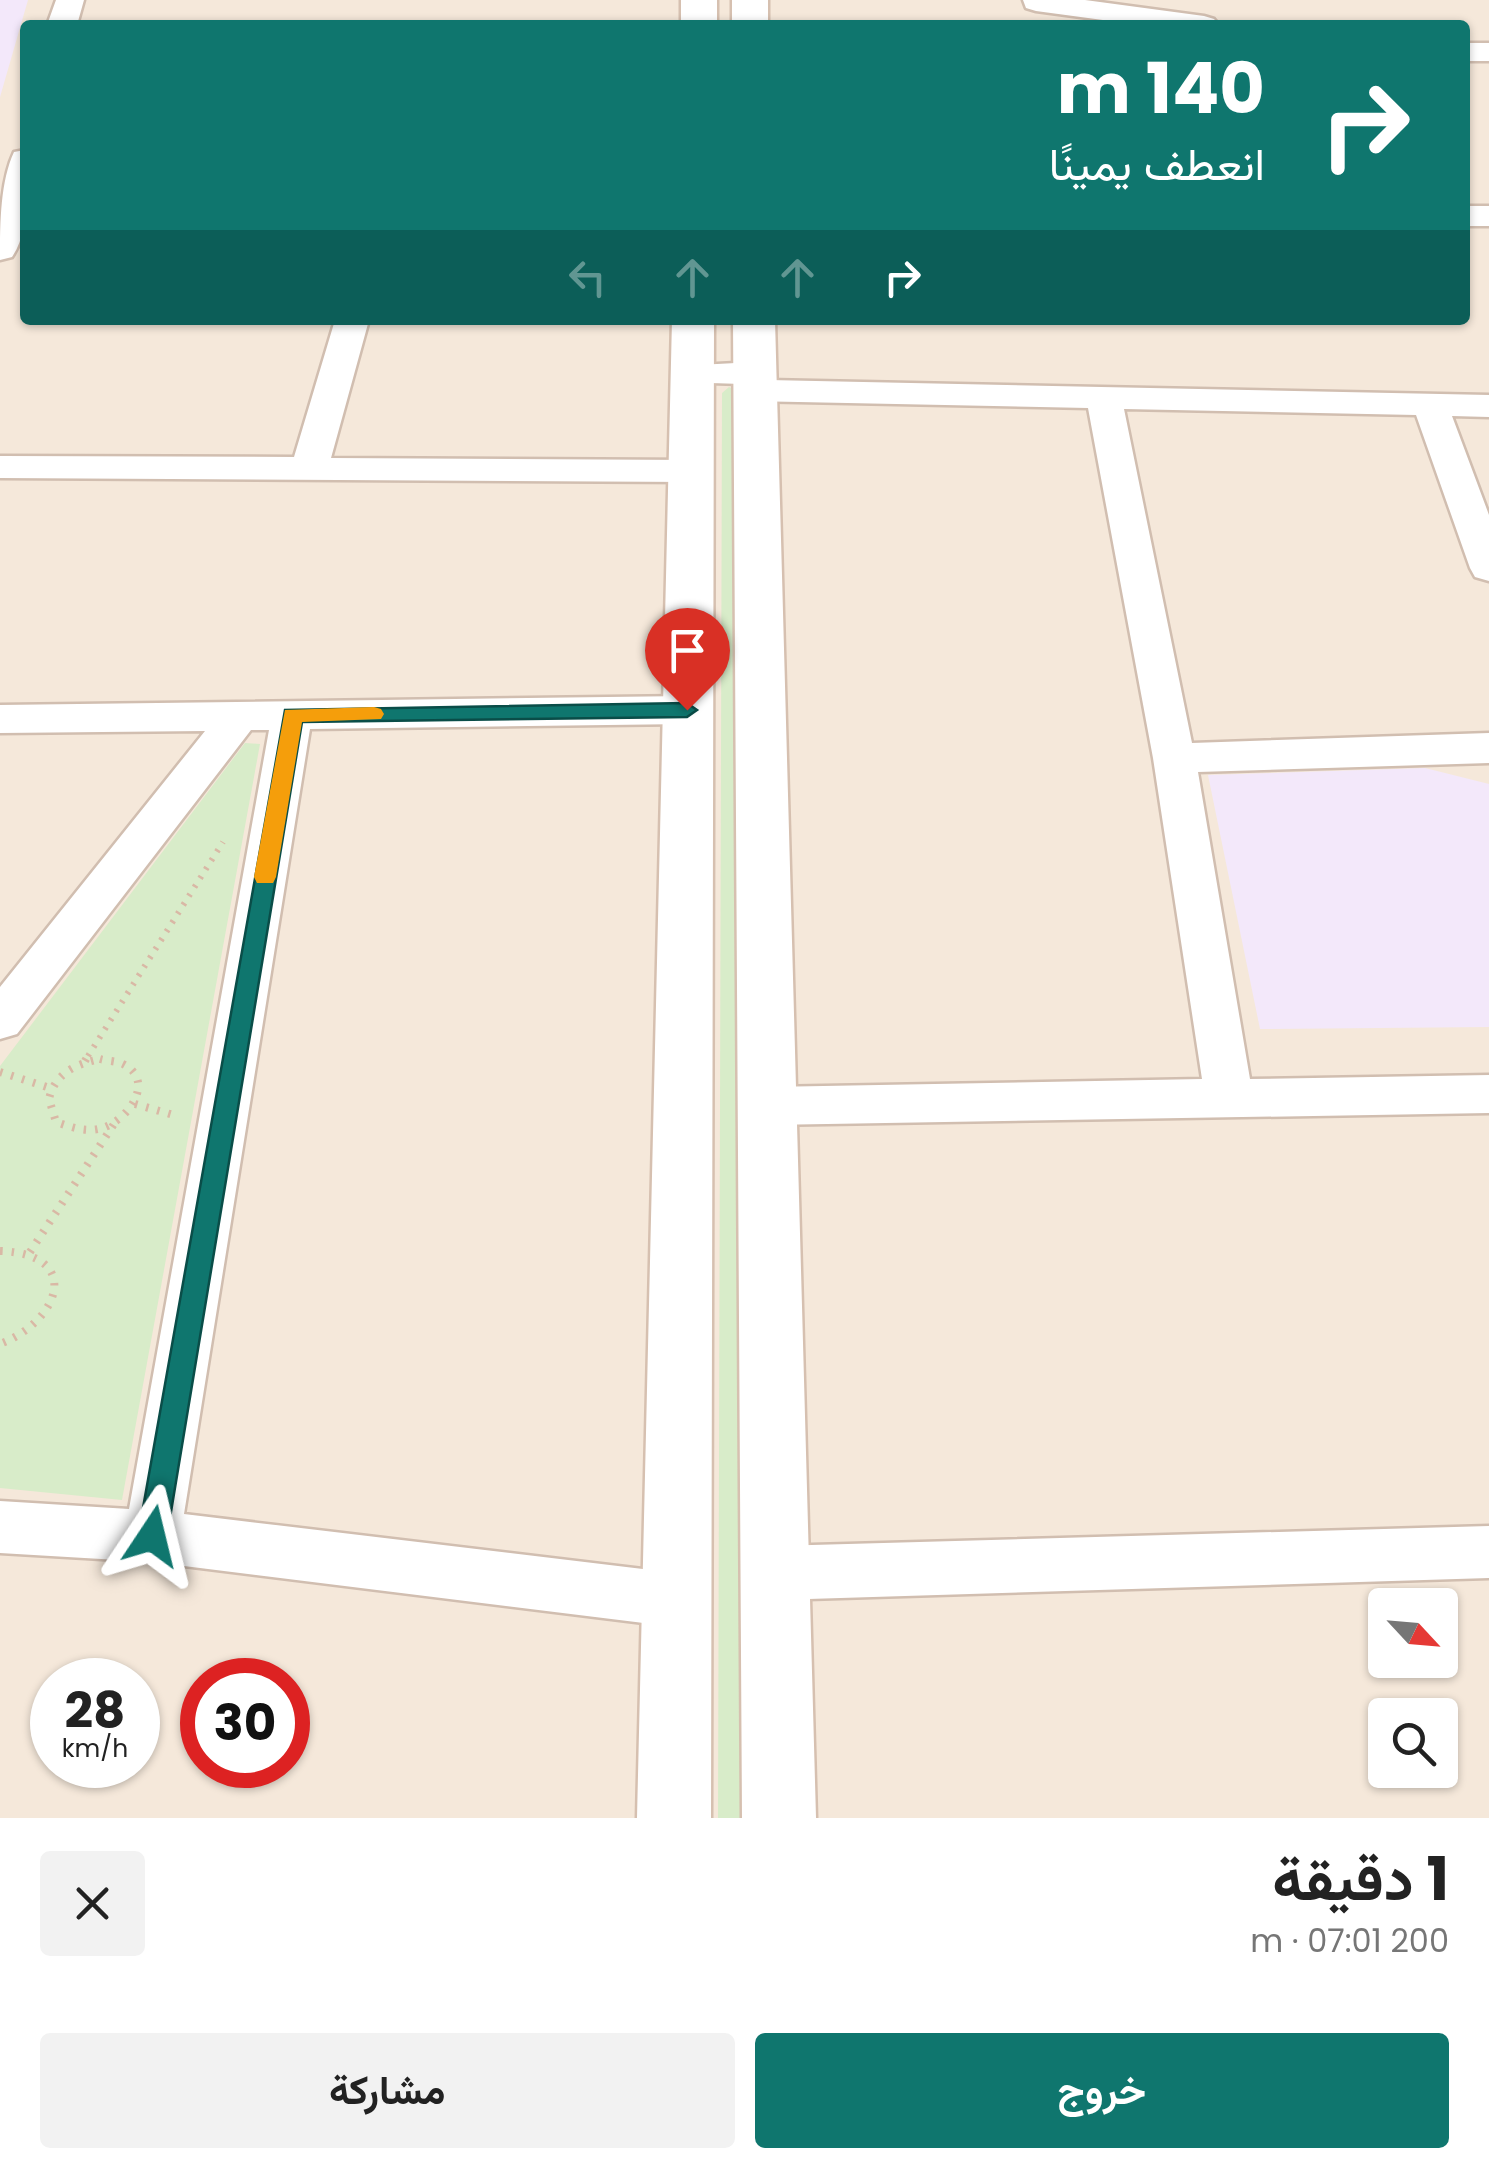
<!DOCTYPE html>
<html lang="ar">
<meta charset="utf-8">
<style>
:root{--surface:#fff;--page:#f2f2f2;--text:#222;--muted:#767676;--accent:#0f766e}
body{margin:0;font-family:Poppins,Vazirmatn,sans-serif;background:var(--page);color:var(--text);direction:rtl;height:100vh;display:flex;flex-direction:column;font-size:38px;white-space:nowrap}
*{box-sizing:border-box;margin:0}
p{font-size:32px;color:var(--muted)}
.icon{flex:none;width:55px;height:55px;fill:none;stroke:currentColor;stroke-width:2;stroke-linecap:round;stroke-linejoin:round}
.map{position:relative;height:1818px;overflow:hidden;direction:ltr}
.sheet{display:flex;flex-direction:column;background:var(--surface);flex:1}
.sheet>*{flex:none}
.top-card{position:absolute;left:20px;top:20px;width:1450px;height:305px;border-radius:10px;box-shadow:0 2px 8px #0004;direction:rtl;background:#0f766e;color:#fff;overflow:hidden}
.needle{width:65px;rotate:116deg}
.controls{position:absolute;left:1368px;top:1588px;display:grid;gap:20px}
.controls a{display:grid;place-items:center;width:90px;height:90px;border-radius:10px;background:var(--surface);box-shadow:0 2px 8px #0004;font-size:50px}
.speed{position:absolute;left:30px;top:1658px;display:flex;gap:20px;font-size:50px;font-weight:700;text-align:center}
.speed>*{display:grid;place-content:center;width:130px;height:130px;border-radius:50%;background:var(--surface);box-shadow:0 2px 8px #0004;line-height:1}
.speed small{font-size:25px;font-weight:400}
.speed .limit{border:15px solid #d22;background:#fff;color:#111}
.pin{position:absolute;display:grid;place-items:center;width:85px;height:85px;color:#fff;margin:-102px -42px;border-radius:50% 50% 50% 0;rotate:-45deg;box-shadow:0 0 10px #0007}
.pin .icon{rotate:45deg}
.me{position:absolute;width:110px;margin:-55px;rotate:10deg;stroke-linejoin:round;filter:drop-shadow(0 0 8px #0008)}
.turn{display:flex;align-items:center;gap:35px;height:210px;padding:0 40px;font-size:45px}
.turn .icon{width:130px;height:130px;stroke-width:2.5}
.turn b{display:block;font-size:70px;line-height:85px}
.lanes{display:flex;align-items:center;height:95px;padding:0 40px;background:#0003;justify-content:center;gap:50px;direction:ltr}
.lanes .off{opacity:.35}
.round{display:grid;place-items:center;flex:none;width:105px;height:105px;border-radius:10px;background:var(--page)}
.overview{display:flex;align-items:center;justify-content:space-between;height:170px;padding:0 40px}
h1{font-size:60px;font-weight:700;line-height:75px}
.primary-button{display:flex;gap:20px;margin-top:auto;padding:20px 40px}
.primary-button a{flex:1;height:115px;border-radius:10px;background:var(--accent);color:#fff;font-size:40px;font-weight:700;line-height:115px;text-align:center}
.primary-button a+a{background:var(--page);color:var(--text)}
.map>svg:first-child{display:block}
.residential{fill:#f5e8da;fill-rule:evenodd}
.education{fill:#f3e8fa}
.green{fill:#d8ecc9}
.lines{fill:none;stroke-linecap:round;stroke-linejoin:round}
.minor-casing{stroke:#d1beb0;stroke-width:5}
.secondary-casing{stroke:#d6c0b0;stroke-width:5}
.path-far1{stroke:#d9b8a5;stroke-width:6;stroke-dasharray:2.5 8;stroke-linecap:butt}
.path{stroke:#d9b8a5;stroke-width:8;stroke-dasharray:2.5 9;stroke-linecap:butt}
.minor{fill:#fff;fill-rule:evenodd}
.secondary{fill:#fff;fill-rule:evenodd}
.route{fill:#0f766e;stroke:#0a4d48;stroke-width:2.5}
.slow{fill:#f59e0b}
</style>
<div class="map">
<svg width="1489" height="1818" viewBox="0 0 1489 1818">
<rect width="100%" height="100%" fill="#fdf6ec"/>
<path class="residential" d="M0,0H1489V1818H0ZM25,25H1465V320H25ZM1385,1605H1440V1660H1385ZM52,1680H138V1765H52ZM202,1680H288V1765H202ZM1385,1715H1440V1770H1385Z"/>
<path class="education" d="M0,0H28L0,97Z
M1425,768L1489,784V1027L1260,1029L1208,775Z"/>
<path class="green" d="M729,387L739,392L750,1818H718L722,393Z
M245,743L260,744L122,1500L0,1488V1066Z"/>
<g class="lines">
<g class="minor-casing">
<path id="minor" d="M56,0H84L77,25H47Z
M1023,0H1085L1204,16L1214,19L1219,25H1140L1036,11L1026,8Z
M1465,43H1489V61H1465Z
M25,150C25,183 32,228 12,257L0,260C0,225 0,182 14,152Z
M1465,206H1489V226H1465Z
M335,320H369L331,458L691,460L704,463L710,471L704,479L691,482L0,478V456L294,457Z
M755,362L768,365L773,373L768,380L1489,395V417L1452,416L1489,515V581L1475,577L1470,568L1416,415L1124,409L1192,743L1489,733V763L1198,772L1250,1079L1489,1075V1113L768,1125L751,1120L744,1106L751,1092L768,1087L1202,1079L1153,758L1088,408L756,401L743,398L738,390L742,384L679,382L674,374L679,366Z
M687,696L702,700L708,710L702,720L687,724L310,729L184,1514L676,1573L696,1581L705,1600L696,1619L676,1627L152,1562L0,1553V1501L129,1509L269,730H251L17,1034L0,1039V987L205,731L0,733V705Z
M1489,1526V1578L776,1600L756,1592L748,1573L756,1554L776,1546Z"/>
</g>
<g class="secondary-casing">
<path id="secondary" d="M681,0H717V25H681Z
M732,0H768V25H732Z
M672,320H714L711,1818H637Z
M733,320H775L816,1818H742Z"/>
</g>
<path class="path-far1" d="M88,1056L223,842"/>
<path class="path" d="M100,1059C107,1061 117,1061 123,1064C157,1081 127,1121 102,1128C86,1133 71,1127 56,1122L49,1099C55,1073 76,1064 100,1059Z
M85,1061L89,1054
M0,1072L50,1088
M135,1104L177,1116
M0,1251C84,1254 60,1321 0,1344
M30,1252L114,1124"/>
<use href="#minor" class="minor"/>
<use href="#secondary" class="secondary"/>
</g>
<path class="route" d="M687,703L697,710L687,717L302,722L167,1536L163,1545L152,1549L142,1545L138,1536L285,710Z"/>
<path class="slow" d="M374,707L381,709L384,714L381,719L302,722L276,877L273,883H257L254,877L285,710Z"/>
</svg>
<div class="controls">
<a><svg class="needle" viewBox="-14 -14 28 28"><path d="M0-13l5 13h-10z" fill="#e53935"/><path d="M0 13l5-13h-10z" fill="#767676"/></svg></a>
<a><svg class="icon" aria-label="search" viewBox="0 0 24 24"><circle cx="10" cy="10" r="6"/><path d="M15 15l6 6"/></svg></a>
</div>
<div class="speed"><div>28<small>km/h</small></div><div class="limit">30</div></div>
<div class="pin" style="left:687px;top:710px;background:#d93025"><svg class="icon" aria-label="arrive" viewBox="0 0 24 24"><path d="M6 21V4h12l-3 4 3 4H6"/></svg></div>
<svg class="me" style="left:152px;top:1536px" viewBox="-20 -20 40 40"><path d="M0-17L14 15 0 8-14 15z" fill="#0f766e" stroke="#fff" stroke-width="4"/></svg>
<div class="top-card">
<div class="turn"><svg class="icon" aria-label="right" viewBox="0 0 24 24"><path d="M7 20v-9h11M14 6l5 5-5 5"/></svg><div><b>140 m</b>انعطف يمينًا</div></div>
<div class="lanes"><svg class="icon off" aria-label="left" viewBox="0 0 24 24"><path d="M17 20v-9H6M10 6l-5 5 5 5"/></svg><svg class="icon off" aria-label="ahead" viewBox="0 0 24 24"><path d="M12 20V5M6 11l6-6 6 6"/></svg><svg class="icon off" aria-label="ahead" viewBox="0 0 24 24"><path d="M12 20V5M6 11l6-6 6 6"/></svg><svg class="icon" aria-label="right" viewBox="0 0 24 24"><path d="M7 20v-9h11M14 6l5 5-5 5"/></svg></div>
</div>
</div>
<section class="sheet">
<div class="overview"><div><h1>1 دقيقة</h1><p>200 m · 07:01</p></div><a class="round"><svg class="icon" aria-label="close" viewBox="0 0 24 24"><path d="M6 6l12 12M18 6L6 18"/></svg></a></div>
<div class="primary-button"><a>خروج</a><a>مشاركة</a></div>
</section>
